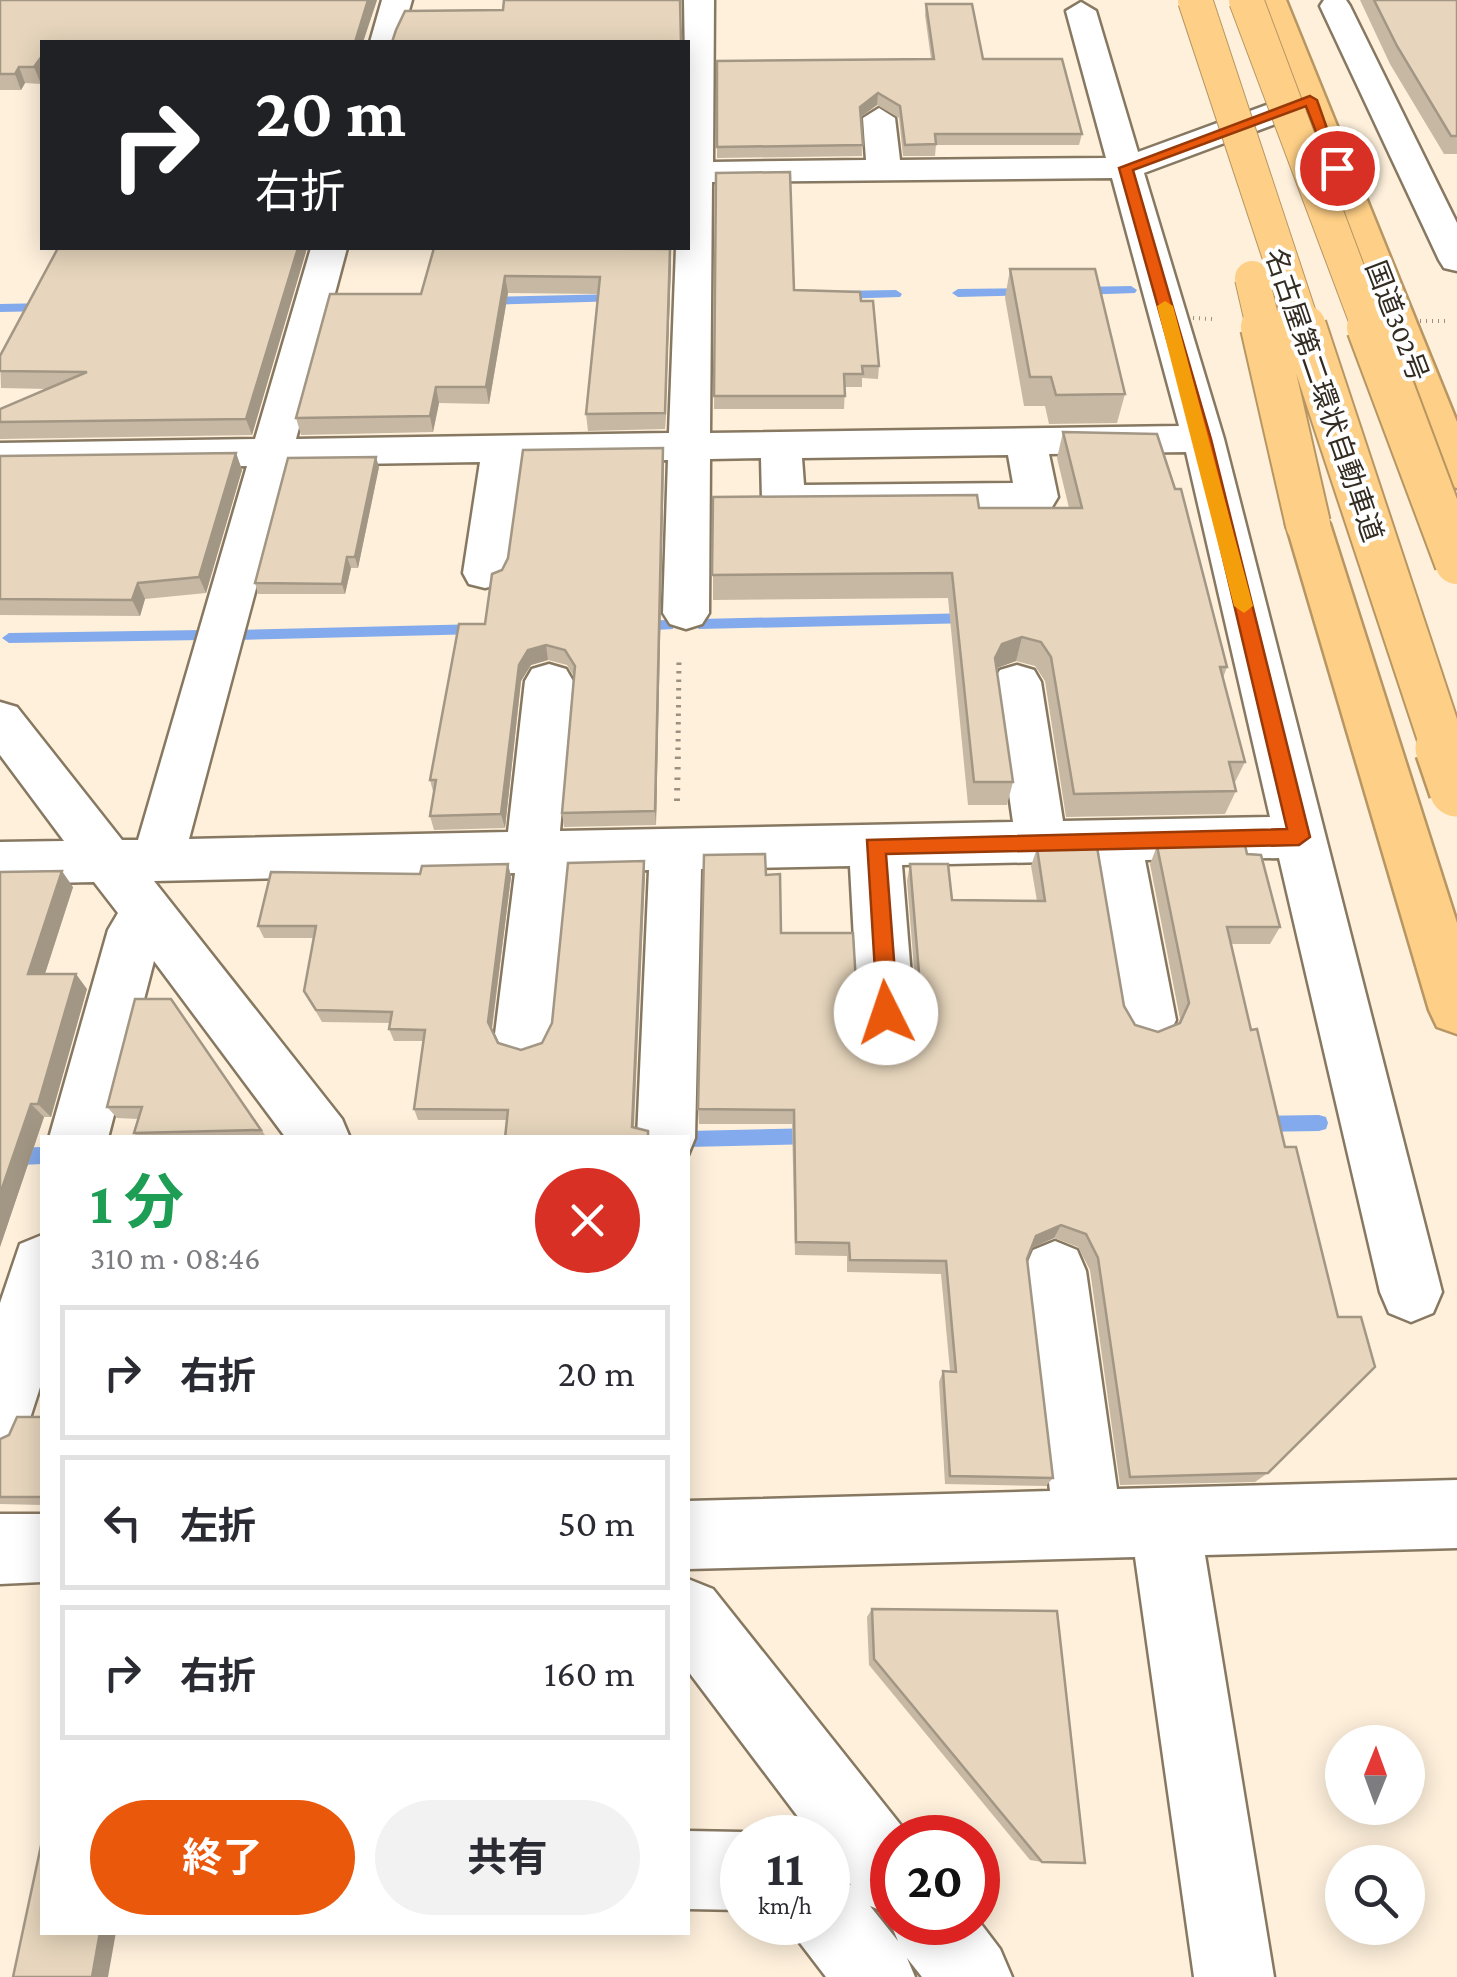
<!DOCTYPE html>
<html lang="ja">
<meta charset="utf-8">
<style>
:root{--surface:#fff;--page:#f2f2f3;--text:#2b2b33;--muted:#7c7c81;--line:#e1e1e2;--accent:#ea580c}
body{margin:0;font-family:"Crimson Pro","Noto Sans JP",serif;background:var(--page);color:var(--text);height:100vh;display:flex;flex-direction:column;font-size:38px;white-space:nowrap}
*{box-sizing:border-box;margin:0}
p{font-size:32px;color:var(--muted)}
.icon{flex:none;width:55px;height:55px;fill:none;stroke:currentColor;stroke-width:2;stroke-linecap:round;stroke-linejoin:round}
.map{position:relative;flex:1;overflow:hidden}
.side{position:absolute;left:40px;top:1135px;width:650px;height:800px;display:flex;flex-direction:column;background:var(--surface);border-radius:0px;box-shadow:0 5px 25px #0003}
.side>*{flex:none}
.guide{position:absolute;left:40px;top:40px;width:650px;height:210px;border-radius:0px;box-shadow:0 5px 25px #0003;background:#202124;color:#fff;overflow:hidden}
.needle{width:65px;rotate:1deg}
.fabs{position:absolute;left:1325px;top:1725px;display:grid;gap:20px}
.fabs a{display:grid;place-items:center;width:100px;height:100px;border-radius:50%;background:var(--surface);box-shadow:0 5px 25px #0003;font-size:50px}
.speed{position:absolute;left:720px;top:1815px;display:flex;gap:20px;font-size:50px;font-weight:700;text-align:center}
.speed>*{display:grid;place-content:center;width:130px;height:130px;border-radius:50%;background:var(--surface);box-shadow:0 5px 25px #0003;line-height:1}
.speed small{font-size:25px;font-weight:400}
.speed .limit{border:15px solid #d22;background:#fff;color:#111}
.pin{position:absolute;display:grid;place-items:center;width:85px;height:85px;color:#fff;margin:-42px;border:5px solid #fff;border-radius:50%;box-shadow:0 2px 10px #0007}
.me{position:absolute;width:110px;margin:-55px;rotate:356deg;stroke-linejoin:round;filter:drop-shadow(0 0 8px #0008)}
.turn{display:flex;align-items:center;gap:35px;height:210px;padding:0 50px;font-size:45px}
.turn .icon{width:130px;height:130px;stroke-width:2.5}
.turn b{display:block;font-size:70px;line-height:85px}
.round{display:grid;place-items:center;flex:none;width:105px;height:105px;border-radius:52px;background:var(--page)}
.summary{display:flex;align-items:center;justify-content:space-between;height:170px;padding:0 50px}
h1{font-size:60px;font-weight:700;line-height:75px;color:#1e9e55}
.cta{display:flex;gap:20px;margin-top:auto;padding:20px 50px}
.cta a{flex:1;height:115px;border-radius:60px;background:var(--accent);color:#fff;font-size:40px;font-weight:700;line-height:115px;text-align:center}
.cta a+a{background:var(--page);color:var(--text)}
ul{padding:0;list-style:none}
li{display:flex;align-items:center;gap:30px;height:135px;margin:0 20px 15px;padding:0 30px;border:5px solid var(--line);border-radius:0px}
li div{flex:1}
li b{display:block;font-size:38px}
li em{font-style:normal}
.map>svg:first-child{display:block}
.lines{fill:none;stroke-linecap:round;stroke-linejoin:round}
.stream{fill:#83aaec;fill-rule:evenodd}
.minor-casing{stroke:#877861;stroke-width:5}
.highway-casing{stroke:#b79663;stroke-width:5}
.path-far1{stroke:#9a9081;stroke-width:5;stroke-dasharray:2.5 6;stroke-linecap:butt}
.path{stroke:#9a9081;stroke-width:6;stroke-dasharray:2.5 8;stroke-linecap:butt}
.minor{fill:#fff;fill-rule:evenodd}
.highway{fill:#fecf86;fill-rule:evenodd}
.highway-bridge-far2-casing{stroke:#b79663;stroke-width:36;stroke-linecap:butt}
.highway-bridge-far1-casing{stroke:#b79663;stroke-width:48;stroke-linecap:butt}
.highway-bridge-casing{stroke:#b79663;stroke-width:60;stroke-linecap:butt}
.path-bridge{stroke:#9a9081;stroke-width:4;stroke-dasharray:1 5;stroke-linecap:butt}
.highway-bridge-far2{stroke:#fecf86;stroke-width:34}
.highway-bridge-far1{stroke:#fecf86;stroke-width:44}
.highway-bridge{stroke:#fecf86;stroke-width:55}
.wall{fill:#c7b8a3}
.shaded-wall{fill:#a29684}
.building{fill:#e7d6bd;stroke:#a29684;stroke-width:2.5}
.route{fill:#ea580c;stroke:#983908;stroke-width:2.5}
.slow{fill:#f59e0b}
.labels{text-anchor:middle;dominant-baseline:central;stroke-width:8;stroke-linejoin:round;paint-order:stroke}
.far-street-label{font-size:28px;fill:#332c23;stroke:#fff}
</style>
<div class="map">
<svg width="1457" height="1977" viewBox="0 0 1457 1977">
<rect width="100%" height="100%" fill="#fef0db"/>
<g class="lines">
<path class="stream" d="M1131,286L1137,290L1135,293L1079,295L1073,291L1079,287Z
M1028,288L1034,292L1032,295L958,297L952,293L958,289Z
M896,290L902,294L900,297L837,299L831,295L837,291Z
M618,294L622,295V301L484,305L478,301L484,297Z
M0,304L49,303L55,307L49,311L0,312Z
M974,613L981,618L974,623L699,629L692,624L699,619Z
M668,620L673,621V629L638,631L631,626L638,621Z
M482,624L489,629L482,634L237,640L230,635L237,630Z
M203,630L210,635L203,640L9,643L2,638L9,633Z
M1319,1115L1326,1117L1328,1123L1326,1129L1319,1131L1258,1132L1251,1130L1249,1124L1251,1118L1258,1116Z
M817,1128L824,1130L826,1136L824,1142L817,1144L688,1147V1138H679L681,1133L688,1131Z
M0,1148L42,1147V1164L0,1166Z"/>
<g class="minor-casing">
<path id="minor" d="M382,0H412L400,42H370Z
M684,0H714L713,162L866,160L863,118L879,108L895,118L900,160L1106,158L1066,11L1081,2L1096,11L1138,152L1299,93L1310,90L1326,100L1321,107L1144,173L1224,439L1442,1292L1433,1313L1411,1322L1389,1313L1380,1292L1279,858L1145,860L1176,1020L1168,1037L1148,1044L1128,1037L1120,1020L1094,861L902,865L914,1013L906,1030L886,1037L866,1030L858,1013L850,866L701,869L695,1138L688,1155V1138H637L649,870L567,872L551,1034L543,1051L523,1058L503,1051L495,1034L515,873L154,881L342,1119L350,1138H286L154,961L108,1138H49L108,930L118,913L94,882L0,884V842L64,841L0,755V702L17,707L122,840H138L247,466L0,469V443L255,439L311,248H347L296,439L669,433L676,248H688ZM1112,178L1179,426L710,433L712,182ZM1186,452L1270,817L1063,821L1041,682L1034,670L1017,665L1000,670L993,682L1013,822L560,831L573,681L566,669L549,664L532,669L525,681L508,832L189,839L289,465L480,462L463,573L469,584L485,588L501,584L507,573L522,462L668,460L663,613L670,624L686,629L702,624L709,613L710,459L761,458L762,499L768,509L783,513L1037,511L1052,507L1058,497L1049,454ZM1008,455L1013,483L804,485L802,458Z
M1324,0H1346L1350,6L1457,223V271L1444,268L1439,260L1320,6Z
M42,1235V1381L23,1440L0,1450V1303L20,1244Z
M1055,1241L1077,1250L1086,1271L1117,1489L1457,1480V1548L1205,1555L1274,1977H1194L1135,1557L688,1569V1501L1050,1491L1024,1271L1033,1250Z
M0,1514H42V1582L0,1584Z
M688,1579L713,1589L911,1838H892V1915L870,1906L898,1941L890,1922L892,1915V1922L978,1920L1000,1949L1012,1977H922L907,1958L915,1977H826L800,1943L792,1922H828V1876L851,1885L828,1855V1838H814L688,1671Z
M688,1831L742,1832L755,1838H742V1910L688,1909Z"/>
</g>
<g class="highway-casing">
<path id="highway" d="M1256,0H1286L1457,422V488L1442,484L1436,474Z
M1308,510L1323,514L1330,524L1457,923V1034L1437,1027L1429,1010L1286,524L1293,514Z"/>
</g>
<path class="path-far1" d="M678,750L679,658"/>
<path class="path" d="M677,801L678,748"/>
<use href="#minor" class="minor"/>
<use href="#highway" class="highway"/>
<g class="highway-bridge-far2-casing">
<path id="highway-bridge-far2" d="M1195,0L1304,330
M1246,0L1370,330
M1252,278L1264,330"/>
</g>
<g class="highway-bridge-far1-casing">
<path id="highway-bridge-far1" d="M1263,327L1308,524
M1304,327L1444,750
M1369,327L1457,562"/>
</g>
<g class="highway-bridge-casing">
<path id="highway-bridge" d="M1443,748L1457,789"/>
</g>
<path class="path-bridge" d="M1193,318L1212,319
M1420,321H1446"/>
<use href="#highway-bridge-far2" class="highway-bridge-far2"/>
<use href="#highway-bridge-far1" class="highway-bridge-far1"/>
<use href="#highway-bridge" class="highway-bridge"/>
</g>
<path class="wall" d="M0,0H377L363,42H42V81L41,84L25,83L21,90H0Z
M1360,0H1457V154H1444L1390,64Z
M926,4L983,59L1082,134L1079,145H936L935,156H903L899,118L877,105L861,117L862,156L717,158V61L931,59L925,15Z
M716,173L794,290L861,301L879,366L878,379L862,378V387H845L844,409H714Z
M58,248H307L252,435L0,439V409L48,389L1,388L0,356Z
M434,248L671,266L665,429L588,431L586,414L598,294L508,293L489,404L439,403L433,432L301,435L296,418L421,294Z
M1010,269L1125,394L1117,423L1049,424L1045,406H1024L1005,298Z
M1063,432L1227,667L1223,678L1245,762L1234,784L1236,791L1225,814L1066,817L1045,681L1035,666L1016,661L997,668L1013,782L1007,805H968L948,598L713,600V497L979,508H1069L1057,458Z
M663,448L656,825L564,827L562,813L574,677L567,665L548,660L531,665L521,681L505,828L434,830L430,816L434,795L430,780L485,624L502,570Z
M236,453L242,470L206,593L145,599L140,616L0,615V456Z
M379,467L358,568H351L345,594H258L255,583Z
M1157,846L1247,854L1280,927L1270,944H1231L1268,1473L1255,1482L1120,1485L1090,1270L1078,1247L1054,1238L1031,1248L1027,1259L1053,1478L1046,1486L945,1484L939,1382L943,1371H950L941,1274L847,1272V1256L795,1255L792,1124H699L698,1109L766,875L781,933L857,999L867,1018L890,1025L913,1016L917,1006L907,881L910,864L952,900L1037,901L1031,866L1037,848L1135,1025L1158,1032L1178,1024L1180,1019L1150,864Z
M508,864L511,877L492,1030L498,1043L521,1050L542,1043L645,874L634,1128L507,1120H418L414,1109L424,1041H394L389,1029L390,1023L322,1022L304,991L313,938H264L258,926L420,874Z
M0,872L73,887L45,974L87,989L51,1117H44L0,1247Z
M171,999L267,1138H138L134,1133L138,1119L117,1118L107,1107Z
M42,1417V1505L0,1504V1439Z
M872,1609L1042,1862L1030,1860L869,1665L867,1617Z"/>
<path class="shaded-wall" d="M368,0H377L363,42H355Z
M41,56L42,81L41,84L34,67Z
M19,67L25,83L21,90L15,74Z
M878,93L877,105L859,118L860,107Z
M298,248H307L252,435L246,419Z
M670,249L671,266L665,429V413Z
M505,276L508,293L489,404L486,387Z
M436,387L439,403L433,432L430,416Z
M663,448L664,464L656,825L655,811Z
M236,453L242,470L206,593L199,577Z
M376,457L379,467L358,568L355,557Z
M347,557L351,568L345,594L342,584Z
M138,583L145,599L140,616L132,600Z
M1022,637L1016,661L997,668L995,658L1002,644Z
M546,645L548,660L531,665L521,681L505,828L501,814L519,665L528,650Z
M644,861L645,874L633,1138L632,1127Z
M508,864L511,877L491,1034L488,1022Z
M62,871L73,887L40,989L28,974Z
M76,974L87,989L51,1117L38,1104Z
M31,1104L44,1117L0,1247V1194Z
M1061,1225L1054,1238L1030,1249L1036,1236Z
M100,1932H116L108,1977H92Z"/>
<path class="building" d="M0,0H368L355,42H42V56L34,67H19L15,74H0Z
M504,0H680L681,42H392L396,30L405,11L503,10Z
M1374,0H1457V136H1451L1397,46Z
M926,4H972L983,59H1062L1082,134H935L936,144L905,145L900,106L878,93L860,107L863,145L717,147V61L934,59Z
M790,172L794,290L860,292L861,301H873L879,366H862L863,374H844L845,396H714L716,173Z
M58,248H298L246,419L0,422V409L87,372L0,371V356Z
M434,248L670,249L665,413L586,414L600,277L505,276L486,387H436L430,416L296,418L330,294H421Z
M1010,269H1095L1125,394L1056,395L1051,377H1030Z
M1063,432L1157,434L1175,489H1181L1227,667H1220L1245,762H1229L1236,791L1074,794L1051,657L1041,642L1022,637L1002,644L995,658L1013,782H974L952,573L712,575L713,497L977,495L979,508H1082Z
M663,448L655,811L562,813L575,666L565,650L546,645L528,650L519,665L501,814L430,816L436,780H430L459,624H485L492,574L502,570L508,558L523,450Z
M236,453L199,577L138,583L132,600L0,599V456Z
M376,457L355,557H347L342,584L255,583L288,458Z
M1245,845L1247,854L1261,855L1280,927H1227L1251,1030L1257,1029L1285,1147H1296L1338,1317H1361L1375,1367L1268,1473L1130,1477L1098,1258L1086,1234L1061,1225L1036,1236L1027,1259L1053,1478L950,1476L943,1371L956,1372L946,1261L850,1260L849,1243L796,1242L794,1110L698,1109L704,855L765,854L766,875L780,874L781,933H853L857,999L867,1018L890,1025L913,1016L921,997L910,864H948L952,900L1045,901L1037,848L1097,847L1124,1006L1135,1025L1158,1032L1180,1023L1189,1003L1157,846Z
M644,861L632,1127L648,1131V1138H505L508,1110L414,1109L425,1030L389,1029L392,1012L316,1010L304,991L316,926H258L271,872L420,874L422,866L508,864L488,1022L498,1043L521,1050L542,1043L552,1023L568,863Z
M62,871L28,974H76L38,1104H31L0,1194V872Z
M135,999H171L261,1130L134,1133L142,1107H107Z
M17,1417H42V1497H0V1439L9,1435Z
M872,1609L1057,1611L1085,1863L1042,1862L874,1659Z
M42,1841V1932H100L92,1977H13Z"/>
<path class="route" d="M1310,96L1317,100L1342,171L1330,168L1306,106L1133,170L1211,439L1310,837L1299,845L886,854L898,1013L894,1020H878L867,840L1287,829L1195,439L1119,168Z"/>
<path class="slow" d="M1165,301L1173,306L1253,606L1244,613L1234,606L1157,306Z"/>
<g class="labels">
<g class="far-street-label">
<text transform="translate(1397 321) rotate(69)">国道302号</text>
<text transform="translate(1324 395) rotate(71)">名古屋第二環状自動車道</text>
</g>
</g>
</svg>
<div class="fabs">
<a><svg class="needle" viewBox="-14 -14 28 28"><path d="M0-13l5 13h-10z" fill="#e53935"/><path d="M0 13l5-13h-10z" fill="#7c7c81"/></svg></a>
<a><svg class="icon" aria-label="search" viewBox="0 0 24 24"><circle cx="10" cy="10" r="6"/><path d="M15 15l6 6"/></svg></a>
</div>
<div class="speed"><div>11<small>km/h</small></div><div class="limit">20</div></div>
<div class="pin" style="left:1337px;top:168px;background:#d93025"><svg class="icon" aria-label="arrive" viewBox="0 0 24 24"><path d="M6 21V4h12l-3 4 3 4H6"/></svg></div>
<svg class="me" style="left:886px;top:1013px" viewBox="-20 -20 40 40"><circle r="19" fill="#fff"/><path d="M0-13L10 11 0 6-10 11z" fill="#ea580c"/></svg>
<div class="guide">
<div class="turn"><svg class="icon" aria-label="right" viewBox="0 0 24 24"><path d="M7 20v-9h11M14 6l5 5-5 5"/></svg><div><b>20 m</b>右折</div></div>
</div>
<section class="side">
<div class="summary"><div><h1>1 分</h1><p>310 m · 08:46</p></div><a class="round" style="background:#d93025;color:#fff"><svg class="icon" aria-label="close" viewBox="0 0 24 24"><path d="M6 6l12 12M18 6L6 18"/></svg></a></div>
<ul>
<li><svg class="icon" aria-label="right" viewBox="0 0 24 24"><path d="M7 20v-9h11M14 6l5 5-5 5"/></svg><div><b>右折</b></div><em>20 m</em></li>
<li><svg class="icon" aria-label="left" viewBox="0 0 24 24"><path d="M17 20v-9H6M10 6l-5 5 5 5"/></svg><div><b>左折</b></div><em>50 m</em></li>
<li><svg class="icon" aria-label="right" viewBox="0 0 24 24"><path d="M7 20v-9h11M14 6l5 5-5 5"/></svg><div><b>右折</b></div><em>160 m</em></li>
</ul>
<div class="cta"><a>終了</a><a>共有</a></div>
</section>
</div>
